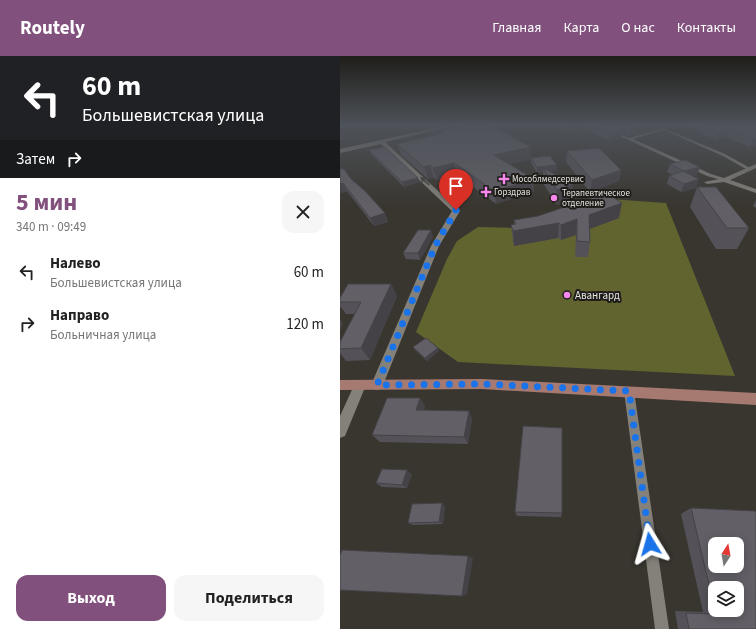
<!DOCTYPE html>
<html lang="ru">
<meta charset="utf-8">
<style>
:root{--surface:#fff;--page:#f6f6f6;--text:#222;--muted:#767676;--accent:#81507d}
body{margin:0;font-family:"Source Sans 3",sans-serif;background:var(--page);color:var(--text);height:100vh;display:flex;flex-direction:column;font-size:15px;white-space:nowrap}
*{box-sizing:border-box;margin:0}
p{font-size:13px;color:var(--muted)}
.icon{flex:none;width:22px;height:22px;fill:none;stroke:currentColor;stroke-width:2;stroke-linecap:round;stroke-linejoin:round}
.map{position:relative;flex:1;overflow:hidden}
.drawer{display:flex;flex-direction:column;background:var(--surface);width:340px}
.drawer>*{flex:none}
.hud{background:#202124;color:#fff;overflow:hidden}
.needle{width:26px;rotate:11deg}
.fabs{position:absolute;left:368px;top:481px;display:grid;gap:8px}
.fabs a{display:grid;place-items:center;width:36px;height:36px;border-radius:8px;background:var(--surface);box-shadow:0 2px 10px #0003;font-size:20px}
.pin{position:absolute;display:grid;place-items:center;width:34px;height:34px;color:#fff;margin:-41px -17px;border-radius:50% 50% 50% 0;rotate:-45deg;box-shadow:0 0 4px #0007}
.pin .icon{rotate:45deg}
.me{position:absolute;width:44px;margin:-22px;rotate:352deg;stroke-linejoin:round;filter:drop-shadow(0 0 3px #0008)}
.turn{display:flex;align-items:center;gap:14px;height:84px;padding:0 16px;font-size:18px}
.turn .icon{width:52px;height:52px;stroke-width:2.5}
.turn b{display:block;font-size:28px;line-height:34px}
.then{display:flex;align-items:center;height:38px;padding:0 16px;background:#0003;gap:8px;font-size:15px}
.round{display:grid;place-items:center;flex:none;width:42px;height:42px;border-radius:12px;background:var(--page)}
.headline{display:flex;align-items:center;justify-content:space-between;height:68px;padding:0 16px}
h1{font-size:24px;font-weight:700;line-height:30px;color:var(--accent)}
.cta{display:flex;gap:8px;margin-top:auto;padding:8px 16px}
.cta a{flex:1;height:46px;border-radius:12px;background:var(--accent);color:#fff;font-size:16px;font-weight:700;line-height:46px;text-align:center}
.cta a+a{background:var(--page);color:var(--text)}
ul{padding:0;list-style:none}
li{display:flex;align-items:center;gap:12px;height:52px;padding:0 16px}
li div{flex:1}
li b{display:block;font-size:15px}
li em{font-style:normal}
header{display:flex;align-items:center;gap:24px;box-sizing:border-box;height:56px;padding:0 20px;background:var(--accent);color:#fff}
header strong{font-size:19px}
nav{display:flex;gap:22px;margin-inline-start:auto;font-size:14px}
main{display:flex;flex:1;min-height:0}
.map>svg:first-child{display:block}
.green{fill:#61642f}
.lines{fill:none;stroke-linecap:round;stroke-linejoin:round}
.service{fill:#84817a;fill-rule:evenodd}
.minor{fill:#84817a;fill-rule:evenodd}
.secondary{fill:#a67a70;fill-rule:evenodd}
.wall{fill:#545258}
.shaded-wall{fill:#454247}
.building{fill:#625f66;stroke:#454247;fill-rule:evenodd}
.oneway{fill:#42403c}
.route{stroke:#1a73e8;stroke-width:7;stroke-dasharray:0 12.6}
.poi-dot{fill:#f688ed;stroke:#1f1d1a;stroke-width:1.5}
.labels{text-anchor:middle;dominant-baseline:central;stroke-width:4;stroke-linejoin:round;paint-order:stroke}
.far-poi-label{font-size:9px;fill:#e5e3df;stroke:#1f1d1a;text-anchor:start}
.poi-label{font-size:11px;fill:#e5e3df;stroke:#1f1d1a;text-anchor:start}
</style>
<header>
<strong>Routely</strong>
<nav><a>Главная</a><a>Карта</a><a>О нас</a><a>Контакты</a></nav>
</header>
<main>
<section class="drawer">
<div class="hud">
<div class="turn"><svg class="icon" aria-label="left" viewBox="0 0 24 24"><path d="M17 20v-9H6M10 6l-5 5 5 5"/></svg><div><b>60 m</b>Большевистская улица</div></div>
<div class="then">Затем<svg class="icon" aria-label="right" viewBox="0 0 24 24"><path d="M7 20v-9h11M14 6l5 5-5 5"/></svg></div>
</div>
<div class="headline"><div><h1>5 мин</h1><p>340 m · 09:49</p></div><a class="round"><svg class="icon" aria-label="close" viewBox="0 0 24 24"><path d="M6 6l12 12M18 6L6 18"/></svg></a></div>
<ul>
<li><svg class="icon" aria-label="left" viewBox="0 0 24 24"><path d="M17 20v-9H6M10 6l-5 5 5 5"/></svg><div><b>Налево</b><p>Большевистская улица</p></div><em>60 m</em></li>
<li><svg class="icon" aria-label="right" viewBox="0 0 24 24"><path d="M7 20v-9h11M14 6l5 5-5 5"/></svg><div><b>Направо</b><p>Больничная улица</p></div><em>120 m</em></li>
</ul>
<div class="cta"><a>Выход</a><a>Поделиться</a></div>
</section>
<div class="map">
<svg width="416" height="573" viewBox="0 0 416 573">
<rect width="100%" height="100%" fill="#393630"/>
<path class="green" d="M270,143L326,147L395,320L118,306L76,276L107,203L117,185L138,171L184,172Z"/>
<g class="lines">
<path class="service" d="M323,72L385,98L410,112L406,113L383,100L324,74L293,83L371,118L387,123V125H385L367,120L280,80L282,79L289,82Z
M289,331L292,332L294,335L329,573H315L284,335L286,332Z"/>
<path class="minor" d="M109,69H119L45,86L120,155L99,190L43,329L41,333L37,334L33,333L31,329L91,190L112,155L41,88L0,97V93Z
M416,108V112L390,124L416,133V137L384,126L367,128L364,126L384,122Z
M20,324L24,325L26,329L5,380L0,382V360L16,325Z"/>
<path class="secondary" d="M142,323L416,337V349L142,333L0,334V324Z"/>
</g>
<path class="wall" d="M209,69H337L327,72L324,71L289,80L282,78L281,82L269,85L246,73L228,77Z
M344,69H416V90H415L410,91L386,81L376,84Z
M101,75L191,91V102L217,115H210L232,144L217,149L203,127V116L197,117L191,107V103L169,108L194,123V135L156,148L117,119L97,124L94,122L88,123L61,99L57,88L102,78Z
M29,94L79,126L64,131L31,98Z
M227,95L281,114L279,125L250,136L226,106Z
M330,108L357,119L353,120L356,132L341,136L327,128L329,120L332,119L327,116Z
M0,113L11,123L45,157L48,166L34,170L7,135L2,137L0,133Z
M357,131L409,172L397,193H376L350,151Z
M416,144V152L413,150Z
M279,162L249,173L250,186L248,201H235L236,179L221,184L218,182L174,190L173,185L171,169L174,168V164Z
M93,181L80,204L66,203L63,197Z
M51,228L57,240L30,304L6,305L0,297V286L15,258H6L0,250V242Z
M73,291L98,292L99,295L87,305L75,294Z
M80,342L85,350L84,354L129,355L132,363L128,388L40,386L32,379Z
M72,418L67,432L42,431L36,427Z
M105,450L103,468L73,469L68,467Z
M351,452L416,573H338L335,555L363,556L341,458Z
M175,456L222,457L221,461L177,460Z"/>
<path class="shaded-wall" d="M179,69H189L179,72Z
M232,69H246V73L228,77V70Z
M304,69H324V71L289,80L290,73Z
M328,69H337L327,72Z
M282,71L281,82L269,85L270,78Z
M389,74L386,81L376,84L379,77Z
M413,83H416V87L415,90L410,91Z
M191,91V103L156,111L154,99Z
M114,107L117,119L97,124L93,112Z
M90,109L94,122L88,123L84,111Z
M217,109V115L206,116L203,112V116L197,117V111Z
M360,111L357,119L342,124L344,115Z
M281,114L279,125L250,136L252,124Z
M78,122L79,126L64,131L62,126Z
M194,123V135L156,148L154,135Z
M359,123L356,132L341,136L344,128Z
M3,127L7,135L2,137L0,133V128Z
M233,128L232,144L217,149V134Z
M282,147L279,162L247,174L249,159Z
M45,157L48,166L34,170L30,162Z
M237,163L236,179L221,184V169Z
M219,167L218,182L174,190L173,175Z
M91,174L93,181L80,204L78,197Z
M51,228L57,240L30,304L21,292Z
M0,263L3,267L0,274Z
M98,292L99,295L87,305L85,302Z
M80,342L85,350L82,362L76,354Z
M129,355L132,363L128,388L124,381Z
M67,414L72,418L67,432L62,429Z
M102,447L105,450L103,468L99,466Z
M128,500L133,502L127,539L122,540Z"/>
<path class="building" d="M126,69H150L191,91L154,99L194,123L154,135L114,107L93,112L90,109L84,111L57,88L104,77L101,75Z
M253,69H304L290,73L282,71L280,72L282,75L270,78Z
M362,69H416V83H413L389,74L379,77Z
M45,91L78,122L62,126L29,94Z
M259,92L281,114L252,124L227,95Z
M210,100L217,109L197,111L191,102Z
M345,104L360,111L344,115L330,108Z
M203,112L233,128L217,134Z
M0,113H4L11,123L25,135L45,157L30,162L3,127L0,128Z
M343,115L359,123L344,128L329,120Z
M357,131H376L409,172H387Z
M266,137L282,147L249,159L250,186L237,185V163L221,169L219,167L173,175L171,169L176,168L174,164L198,160Z
M78,174H91L78,197H63Z
M8,228H51L21,292L0,293V286L21,246H0V242Z
M86,282L98,292L85,302L73,291Z
M47,342H80L76,354L129,355L124,381L32,379Z
M183,370L222,372V457L175,456Z
M42,413L67,414L62,429L36,427Z
M102,447L99,466L68,467L72,448Z
M351,452L415,455L416,456V573H349L346,557L376,558L375,554H397V532H375V554ZM375,488H397V510H375Z
M2,494L128,500L122,540L0,534V499Z"/>
<defs><path id="oneway-solid" d="M-6-.8H1V-3.2L6.5 0L1 3.2V.8H-6Z"/></defs>
<use class="oneway" href="#oneway-solid" transform="translate(85 125) rotate(-138)"/>
<linearGradient id="sky" x2="0" y2="1"><stop stop-color="#1f1e1a"/><stop offset="0.46" stop-color="#4e5259"/><stop offset="1" stop-color="#4e5259" stop-opacity="0"/></linearGradient>
<rect width="416" height="150" fill="url(#sky)"/>
<g class="lines">
<path class="route" d="M116,154L95,190L37,329L142,328L289,335L310,488"/>
</g>
<g class="poi-dot">
<path d="M162 117h4v4h4v4h-4v4h-4v-4h-4v-4h4z"/>
<path d="M144 130h4v4h4v4h-4v4h-4v-4h-4v-4h4z"/>
<circle cx="214" cy="142" r="4"/>
<circle cx="227" cy="239" r="4"/>
</g>
<g class="labels">
<g class="far-poi-label">
<text x="172" y="123">Мособлмедсервис</text>
<text x="154" y="136">Горздрав</text>
<text x="222" y="137">Терапевтическое<tspan x="222" dy="10">отделение</tspan></text>
</g>
<g class="poi-label">
<text x="235" y="239">Авангард</text>
</g>
</g>
</svg>
<div class="fabs">
<a><svg class="needle" viewBox="-14 -14 28 28"><path d="M0-13l5 13h-10z" fill="#e53935"/><path d="M0 13l5-13h-10z" fill="#767676"/></svg></a>
<a><svg class="icon" aria-label="layers" viewBox="0 0 24 24"><path d="M12 4l9 5-9 5-9-5zM3 14l9 5 9-5"/></svg></a>
</div>
<div class="pin" style="left:116px;top:154px;background:#d93025"><svg class="icon" aria-label="arrive" viewBox="0 0 24 24"><path d="M6 21V4h12l-3 4 3 4H6"/></svg></div>
<svg class="me" style="left:310px;top:488px" viewBox="-20 -20 40 40"><path d="M0-17L14 15 0 8-14 15z" fill="#1a73e8" stroke="#fff" stroke-width="4"/></svg>
</div>
</main>
